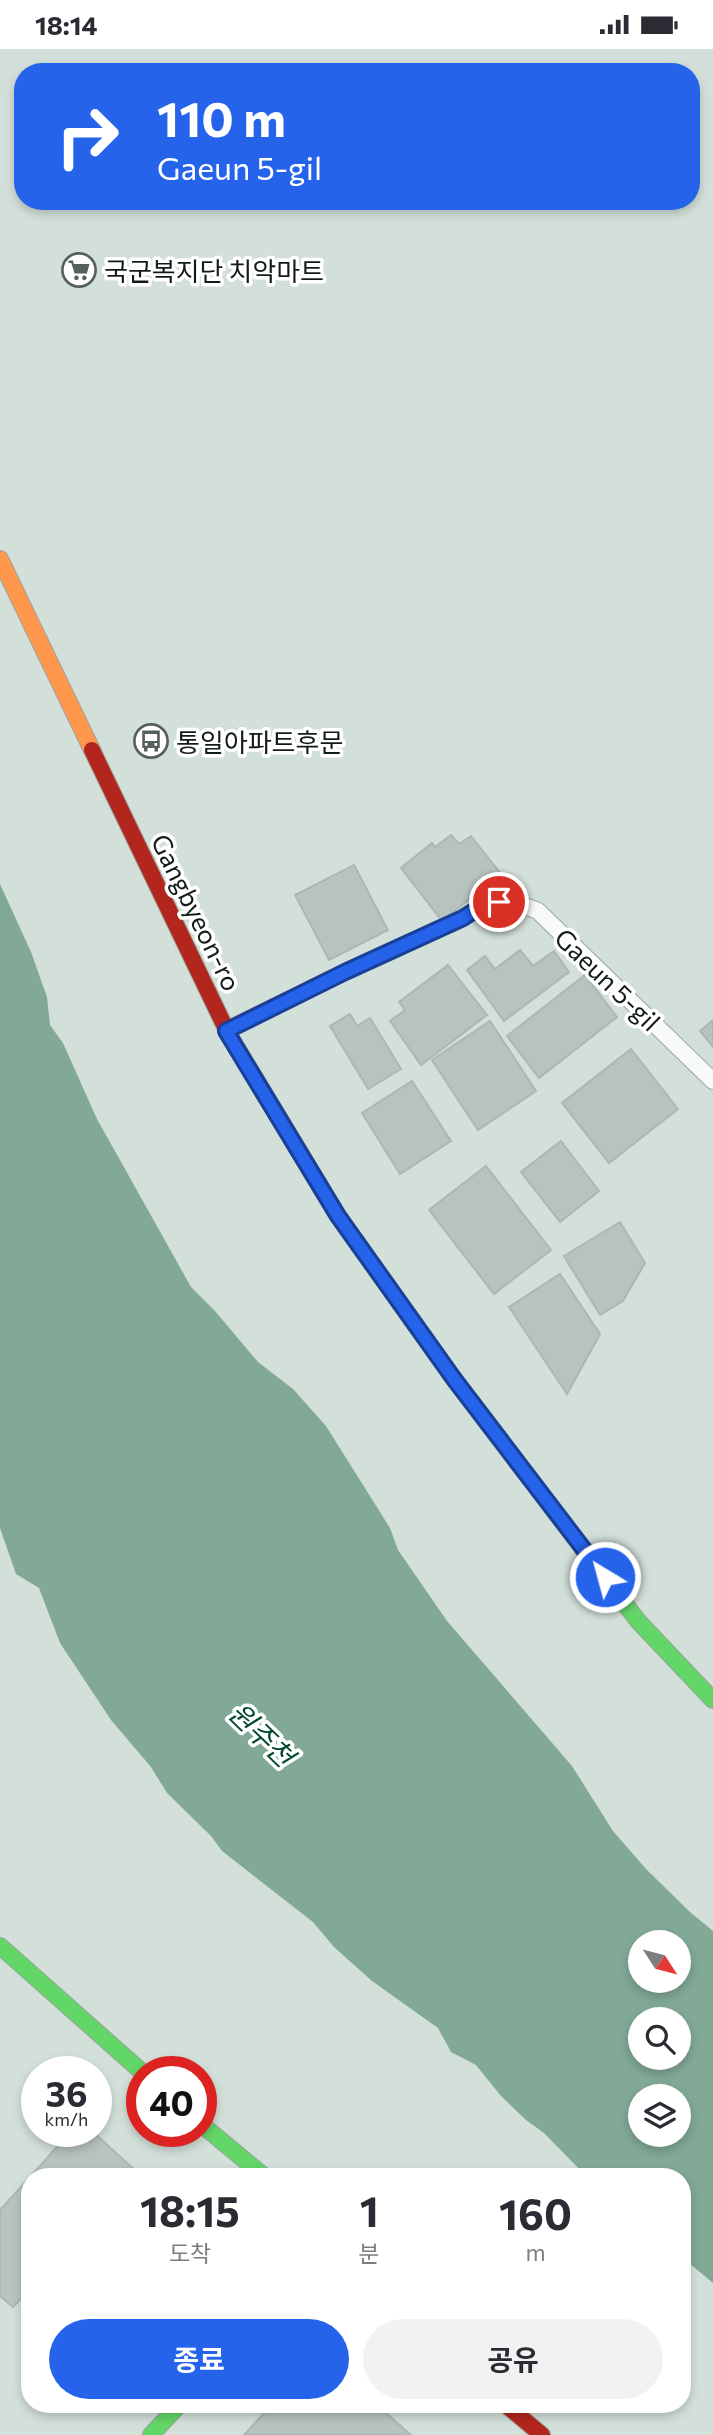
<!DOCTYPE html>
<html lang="ko">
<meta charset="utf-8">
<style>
:root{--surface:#fff;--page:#f2f2f3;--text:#2b2b33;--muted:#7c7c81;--accent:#2563eb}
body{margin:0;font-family:Commissioner,"Noto Sans KR",sans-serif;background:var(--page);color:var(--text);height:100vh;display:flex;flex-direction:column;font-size:26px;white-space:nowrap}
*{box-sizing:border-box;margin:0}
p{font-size:23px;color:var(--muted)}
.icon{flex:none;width:38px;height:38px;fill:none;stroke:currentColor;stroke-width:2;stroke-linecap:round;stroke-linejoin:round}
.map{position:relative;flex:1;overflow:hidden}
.sheet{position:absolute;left:21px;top:2119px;width:670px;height:245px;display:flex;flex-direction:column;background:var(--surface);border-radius:28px;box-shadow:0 4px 10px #0003}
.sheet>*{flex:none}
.top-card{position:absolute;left:14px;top:14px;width:686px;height:147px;border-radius:28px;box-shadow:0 4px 10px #0003;background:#2563eb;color:#fff;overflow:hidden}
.needle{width:46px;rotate:126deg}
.buttons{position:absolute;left:628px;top:1881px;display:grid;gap:14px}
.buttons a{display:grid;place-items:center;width:63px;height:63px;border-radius:50%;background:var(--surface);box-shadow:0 4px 10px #0003;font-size:35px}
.speed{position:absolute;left:21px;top:2007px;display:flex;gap:14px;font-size:35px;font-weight:700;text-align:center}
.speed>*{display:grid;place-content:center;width:91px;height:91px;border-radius:50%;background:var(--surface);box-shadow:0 4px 10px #0003;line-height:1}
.speed small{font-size:18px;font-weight:400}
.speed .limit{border:10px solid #d22;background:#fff;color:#111}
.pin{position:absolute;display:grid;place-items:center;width:60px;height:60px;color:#fff;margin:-30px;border:4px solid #fff;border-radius:50%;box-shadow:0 2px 7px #0007}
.me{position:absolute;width:77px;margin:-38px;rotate:323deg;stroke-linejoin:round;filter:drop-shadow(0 0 5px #0008)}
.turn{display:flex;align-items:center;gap:24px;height:147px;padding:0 28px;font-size:32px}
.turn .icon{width:91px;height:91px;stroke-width:2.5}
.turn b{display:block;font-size:49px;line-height:60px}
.eta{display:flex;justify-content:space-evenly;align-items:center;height:119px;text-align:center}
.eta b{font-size:42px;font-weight:700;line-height:49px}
.action{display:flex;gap:14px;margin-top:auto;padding:14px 28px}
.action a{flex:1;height:80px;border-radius:42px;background:var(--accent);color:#fff;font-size:28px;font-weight:700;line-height:80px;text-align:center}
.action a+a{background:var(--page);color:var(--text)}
.status{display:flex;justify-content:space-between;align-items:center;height:49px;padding:0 35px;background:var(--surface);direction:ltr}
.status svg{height:19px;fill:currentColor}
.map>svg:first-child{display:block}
.water{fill:#81a995;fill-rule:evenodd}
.building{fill:#b9c3be;stroke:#acb7b1;stroke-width:2}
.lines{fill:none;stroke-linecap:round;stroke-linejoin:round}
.lane-casing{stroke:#9aa49e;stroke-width:18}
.fast-casing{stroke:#9aa49e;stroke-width:18}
.slow-casing{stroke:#9aa49e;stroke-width:18}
.jam-casing{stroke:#9aa49e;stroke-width:18}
.lane{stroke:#f8faf9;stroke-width:16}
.fast{stroke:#63d668;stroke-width:16}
.slow{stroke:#ff974d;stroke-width:16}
.jam{stroke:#b3261e;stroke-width:16}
.route-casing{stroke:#184099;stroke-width:18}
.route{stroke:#2563eb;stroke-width:12}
.labels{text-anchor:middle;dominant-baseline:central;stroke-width:7;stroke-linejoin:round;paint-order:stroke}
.poi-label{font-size:26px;fill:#121b16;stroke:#fff;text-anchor:start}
.street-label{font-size:26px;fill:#121b16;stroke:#fff}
.water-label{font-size:28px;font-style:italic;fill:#00482f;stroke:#fff}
</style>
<div class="status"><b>18:14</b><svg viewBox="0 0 49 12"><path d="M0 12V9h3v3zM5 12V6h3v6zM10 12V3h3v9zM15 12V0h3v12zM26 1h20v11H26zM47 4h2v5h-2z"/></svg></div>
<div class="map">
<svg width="713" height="2386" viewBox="0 0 713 2386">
<rect width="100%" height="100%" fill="#d3e0d9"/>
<path class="water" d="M0,835L31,903L47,948L50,976L63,994L97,1070L191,1238L215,1262L258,1313L293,1340L326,1377L390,1479L398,1501L447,1572L572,1717L613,1782L646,1820L690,1863L713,1882V2234L683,2209L682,2128H587L544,2084L526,2071L501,2047L476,2016L451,2003L438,1979L372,1932L334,1898L313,1873L222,1802L211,1787L167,1744L151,1718L111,1671L60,1594L39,1539L16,1525L0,1479ZM640,1894H679V1932H640ZM640,1970H679V2009H640ZM640,2048H679V2086H640Z"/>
<path class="building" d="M451,786L459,795L471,787L501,825L442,872L401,819L432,794L435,798Z
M354,816L388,881L329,911L295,846Z
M520,901L533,917L554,902L569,923L504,972L467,921L485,907L495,920Z
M448,916L487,966L421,1016L390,972L405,961L399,953Z
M585,926L617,968L539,1029L507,987Z
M350,965L357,977L370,969L401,1020L368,1040L330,977Z
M713,971V998L700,982Z
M490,972L536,1042L478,1081L432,1011Z
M631,1000L678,1060L609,1114L562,1054Z
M412,1032L451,1092L400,1125L362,1064Z
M561,1092L599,1142L560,1173L521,1123Z
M486,1117L551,1201L494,1245L429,1161Z
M620,1173L645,1214L623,1252L600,1266L564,1207Z
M560,1225L600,1285L567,1345L509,1258Z
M71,2082H92L137,2123L132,2128H30Z
M30,2128V2240L13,2258L0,2247V2161Z
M271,2356H377L411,2386H244Z"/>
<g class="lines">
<g class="lane-casing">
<path id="lane" d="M227,981L345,923L463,869C491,850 507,849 538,862L713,1032"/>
</g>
<g class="fast-casing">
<path id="fast" d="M243,1009L338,1167L454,1330L638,1572L713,1651
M0,1897L142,2023
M201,2075L265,2128
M151,2386L179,2356"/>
</g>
<g class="slow-casing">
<path id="slow" d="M0,510L92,701"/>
</g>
<g class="jam-casing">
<path id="jam" d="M92,701L227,982L243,1009
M506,2356L542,2386"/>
</g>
<use href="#lane" class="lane"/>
<use href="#fast" class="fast"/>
<use href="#slow" class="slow"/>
<use href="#jam" class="jam"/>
</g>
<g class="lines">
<g class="route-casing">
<path id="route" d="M499,853L480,858L463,869L345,923L226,982L338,1167L454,1330L605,1528"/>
</g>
<use href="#route" class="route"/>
</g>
<defs>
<g id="supermarket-ring" transform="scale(1.75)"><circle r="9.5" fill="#fff" stroke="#56605a" stroke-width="1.5"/><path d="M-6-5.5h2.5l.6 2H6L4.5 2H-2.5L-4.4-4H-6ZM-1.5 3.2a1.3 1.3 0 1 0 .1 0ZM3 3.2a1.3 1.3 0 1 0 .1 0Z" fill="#56605a"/></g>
<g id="bus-ring" transform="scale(1.75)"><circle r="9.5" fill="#fff" stroke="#56605a" stroke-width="1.5"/><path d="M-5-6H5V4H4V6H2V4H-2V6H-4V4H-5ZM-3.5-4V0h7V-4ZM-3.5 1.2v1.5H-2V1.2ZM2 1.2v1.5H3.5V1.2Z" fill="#56605a"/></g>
</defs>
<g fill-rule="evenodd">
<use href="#supermarket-ring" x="79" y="221"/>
<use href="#bus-ring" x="151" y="692"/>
</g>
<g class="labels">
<g class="poi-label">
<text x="104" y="221">국군복지단 치악마트</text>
<text x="176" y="692">통일아파트후문</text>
</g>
<g class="street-label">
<text transform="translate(197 863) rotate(64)">Gangbyeon-ro</text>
<text transform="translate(608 930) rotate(44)">Gaeun 5-gil</text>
</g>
<g class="water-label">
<text transform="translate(262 1685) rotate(44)">원주천</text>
</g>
</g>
</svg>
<div class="buttons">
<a><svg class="needle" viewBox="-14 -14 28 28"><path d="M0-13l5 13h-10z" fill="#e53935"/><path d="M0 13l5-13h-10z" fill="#7c7c81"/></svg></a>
<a><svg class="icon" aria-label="search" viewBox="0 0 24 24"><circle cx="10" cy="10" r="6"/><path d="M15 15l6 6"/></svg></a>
<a><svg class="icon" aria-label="layers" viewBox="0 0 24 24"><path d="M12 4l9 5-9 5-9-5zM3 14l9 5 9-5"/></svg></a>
</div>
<div class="speed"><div>36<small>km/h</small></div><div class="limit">40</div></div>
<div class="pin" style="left:499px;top:853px;background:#d93025"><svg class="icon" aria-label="arrive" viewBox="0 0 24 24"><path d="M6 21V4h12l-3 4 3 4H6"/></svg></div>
<svg class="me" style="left:605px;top:1528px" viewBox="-20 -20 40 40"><circle r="17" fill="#2563eb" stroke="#fff" stroke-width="3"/><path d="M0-11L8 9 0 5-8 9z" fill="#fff"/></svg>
<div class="top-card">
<div class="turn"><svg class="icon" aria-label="right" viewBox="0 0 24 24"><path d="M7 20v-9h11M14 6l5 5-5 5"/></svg><div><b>110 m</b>Gaeun 5-gil</div></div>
</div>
<section class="sheet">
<div class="eta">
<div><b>18:15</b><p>도착</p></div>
<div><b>1</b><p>분</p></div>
<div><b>160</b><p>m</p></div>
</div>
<div class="action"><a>종료</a><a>공유</a></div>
</section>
</div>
